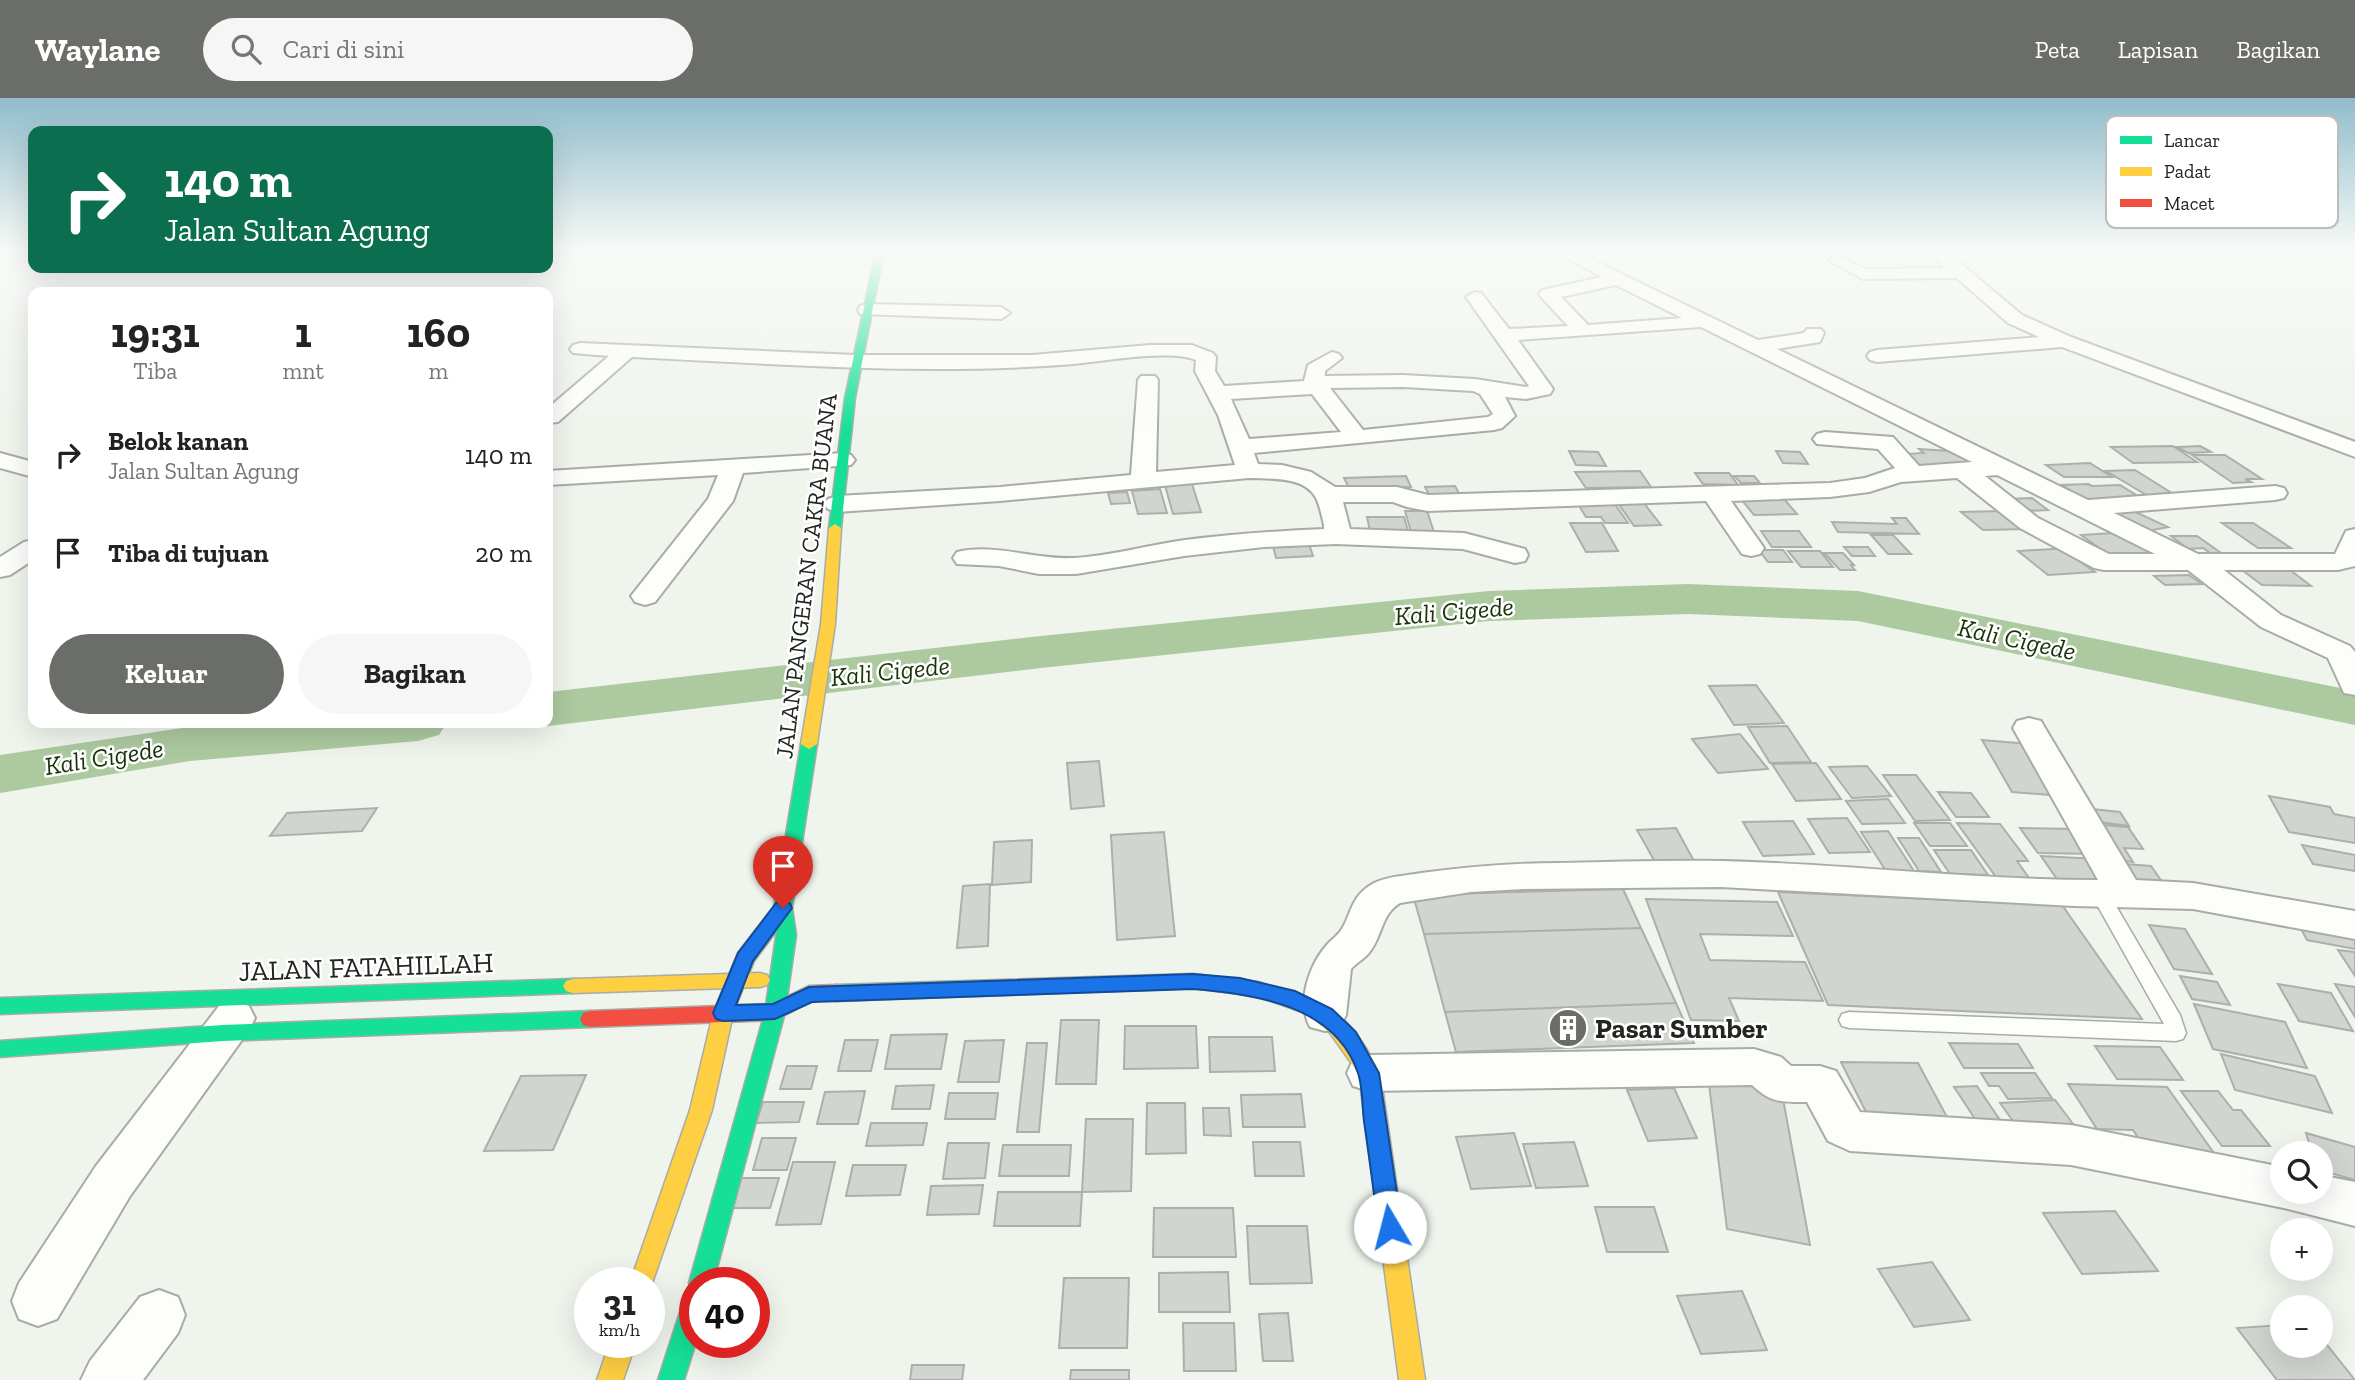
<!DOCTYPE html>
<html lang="id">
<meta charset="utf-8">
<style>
:root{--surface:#fff;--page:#f6f6f6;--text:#222;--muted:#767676;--accent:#6a6d68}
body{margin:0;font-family:"Zilla Slab",serif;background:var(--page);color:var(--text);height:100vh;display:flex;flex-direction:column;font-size:26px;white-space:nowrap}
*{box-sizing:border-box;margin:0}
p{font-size:23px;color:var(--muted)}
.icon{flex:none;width:38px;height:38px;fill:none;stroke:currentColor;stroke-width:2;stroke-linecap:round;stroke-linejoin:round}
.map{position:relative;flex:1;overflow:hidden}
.sheet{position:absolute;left:28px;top:189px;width:525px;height:441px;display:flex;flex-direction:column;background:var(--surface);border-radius:14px;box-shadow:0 7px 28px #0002}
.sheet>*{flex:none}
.top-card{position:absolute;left:28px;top:28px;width:525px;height:147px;border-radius:14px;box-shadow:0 7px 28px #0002;background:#0b6e4f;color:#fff;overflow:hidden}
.tools{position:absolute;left:2270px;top:1043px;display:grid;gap:14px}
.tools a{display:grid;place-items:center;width:63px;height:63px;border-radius:50%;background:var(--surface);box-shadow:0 7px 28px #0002;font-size:35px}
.speed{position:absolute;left:574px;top:1169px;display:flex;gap:14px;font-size:35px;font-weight:700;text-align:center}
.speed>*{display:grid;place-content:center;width:91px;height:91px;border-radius:50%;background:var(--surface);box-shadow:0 7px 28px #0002;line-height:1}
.speed small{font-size:18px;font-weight:400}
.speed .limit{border:10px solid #d22;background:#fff;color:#111}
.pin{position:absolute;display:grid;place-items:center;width:60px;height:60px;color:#fff;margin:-72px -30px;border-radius:50% 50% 50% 0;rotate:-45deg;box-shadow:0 0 7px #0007}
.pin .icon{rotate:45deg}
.me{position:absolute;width:77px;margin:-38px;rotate:352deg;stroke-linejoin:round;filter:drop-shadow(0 0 5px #0008)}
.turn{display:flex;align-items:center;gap:24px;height:147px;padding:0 21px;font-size:32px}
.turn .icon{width:91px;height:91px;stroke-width:2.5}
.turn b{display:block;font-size:49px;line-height:60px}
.eta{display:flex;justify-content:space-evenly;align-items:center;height:119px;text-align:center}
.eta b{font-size:42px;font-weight:700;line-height:49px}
.cta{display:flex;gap:14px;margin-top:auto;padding:14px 21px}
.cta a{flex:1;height:80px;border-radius:42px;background:var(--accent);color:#fff;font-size:28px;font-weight:700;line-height:80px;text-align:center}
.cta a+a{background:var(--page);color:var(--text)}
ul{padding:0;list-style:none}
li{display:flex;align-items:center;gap:21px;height:98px;padding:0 21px}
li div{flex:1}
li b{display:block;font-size:26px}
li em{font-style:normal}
header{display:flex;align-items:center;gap:42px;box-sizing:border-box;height:98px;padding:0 35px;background:var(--accent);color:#fff}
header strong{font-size:33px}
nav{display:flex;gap:38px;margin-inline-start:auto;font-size:24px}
.search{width:490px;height:63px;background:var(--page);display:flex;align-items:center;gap:18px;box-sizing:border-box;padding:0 24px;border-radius:38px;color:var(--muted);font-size:26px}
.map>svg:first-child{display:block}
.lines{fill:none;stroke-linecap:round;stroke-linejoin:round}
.river{fill:#acc99f;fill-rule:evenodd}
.building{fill:#d1d5d0;stroke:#acb0ab;stroke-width:2}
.lane-casing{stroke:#a8aca7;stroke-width:3}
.street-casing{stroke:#a8aca7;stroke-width:4}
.fast-casing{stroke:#a8aca7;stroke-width:3}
.slow-casing{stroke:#a8aca7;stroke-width:3}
.jam-casing{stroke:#a8aca7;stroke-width:3}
.lane{fill:#fdfdfc;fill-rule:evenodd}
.street{fill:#fdfdfc;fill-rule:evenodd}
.fast{fill:#16e098;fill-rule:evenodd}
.slow{fill:#ffcf43;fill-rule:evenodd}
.jam{fill:#f24e42;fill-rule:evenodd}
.route{fill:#1a73e8;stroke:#114b97;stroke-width:2}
.labels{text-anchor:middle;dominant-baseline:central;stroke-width:5;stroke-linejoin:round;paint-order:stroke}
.street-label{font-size:24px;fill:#222520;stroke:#fff}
.water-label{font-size:26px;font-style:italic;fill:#1a330b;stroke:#fff}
.near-street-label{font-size:28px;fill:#222520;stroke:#fff}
.near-poi-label{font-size:28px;font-weight:bold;fill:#222520;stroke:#fff;text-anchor:start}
.key{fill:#fff;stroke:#bdbebc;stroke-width:2}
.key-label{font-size:19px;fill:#222520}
</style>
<header>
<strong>Waylane</strong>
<div class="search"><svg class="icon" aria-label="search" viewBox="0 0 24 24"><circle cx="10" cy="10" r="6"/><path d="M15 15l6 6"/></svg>Cari di sini</div>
<nav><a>Peta</a><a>Lapisan</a><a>Bagikan</a></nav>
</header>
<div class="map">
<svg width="2355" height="1282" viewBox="0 0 2355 1282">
<rect width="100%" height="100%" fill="#eff4ed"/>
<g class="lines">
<path class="river" d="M1688,486L1858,493L2355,593V627L1858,523L1688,516L1489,523L1041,570L548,628L534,625H548V594L1041,538L1489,493Z
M216,625H447L439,637L418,643L190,663L0,695V657Z"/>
</g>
<path class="building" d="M2173,348L2197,364L2133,365L2111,349Z
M2200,348L2211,354L2188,355L2177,349Z
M1919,351L1964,354L1980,367L1920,369L1905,356L1924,355Z
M1569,353L1598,354L1606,368L1576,367Z
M1776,353L1800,354L1808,366L1783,365Z
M2192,357H2225L2262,381H2245L2251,384L2233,385Z
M2090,365L2112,379H2064L2046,367Z
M2135,372L2175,397L2148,398L2106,373Z
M1640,373L1651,389L1586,390L1575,374Z
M1695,375H1729L1738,387L1703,386Z
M1406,378L1411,389L1349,390L1344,380Z
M1734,378H1754L1760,385H1741Z
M1191,383L1201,414L1173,416L1164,384Z
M2088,386L2092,388L2120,387L2141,400L2086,403L2062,387Z
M1455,388L1461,399L1431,400L1425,389Z
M1160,391L1167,415L1138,416L1132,393Z
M1127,394L1130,405L1111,406L1108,395Z
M2032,400L2048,412L2024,413L2008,401Z
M1741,401H1784L1797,416L1754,417Z
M1612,402L1628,425H1605L1601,419H1586L1576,403Z
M1617,404H1643L1661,427L1634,428Z
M2127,410L2168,429L2148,433L2109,414Z
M1405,413H1427L1435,437H1412Z
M2004,413L2027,431L1983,432L1961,414Z
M1367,419H1404L1408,433H1370Z
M1892,420H1906L1919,436L1838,434L1832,424L1897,426Z
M1570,425H1602L1618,453L1586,454Z
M2222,425H2253L2291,450H2258Z
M1761,433H1799L1811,449H1772Z
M2129,434L2162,456L2113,460L2081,437Z
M1871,437H1893L1911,456H1888Z
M2171,438H2197L2224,457H2213L2203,450L2188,451Z
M1308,443L1313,458L1276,460L1272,444Z
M1844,449H1868L1875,458H1852Z
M2071,450L2090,464H2081L2095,474L2048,477L2018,453Z
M1759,452H1783L1792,464H1768Z
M1788,453H1820L1833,469H1801Z
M1824,455H1843L1854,467H1851L1855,472H1840Z
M2242,472H2290L2311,488L2262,487Z
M2189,477L2202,486L2165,487L2154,478Z
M1756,587L1784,625L1734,627L1709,588Z
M1787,628L1811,664L1770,665L1748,629Z
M1740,636L1768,671L1718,675L1692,641Z
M1982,642L2030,646L2063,698L2012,694Z
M1099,663L1104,708L1071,711L1067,665Z
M1816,665L1841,701L1796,703L1772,666Z
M1867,668L1891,698L1852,700L1829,669Z
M1883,677H1916L1950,722L1915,723Z
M1938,694L1971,695L1989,719H1956Z
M2269,698L2330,709L2334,716L2355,720V745L2289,734Z
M1888,701L1905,725L1862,726L1846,703Z
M377,710L362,733L270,738L287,715Z
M2083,710L2120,714L2129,728L2091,723Z
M1847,720L1870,754L1829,755L1808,721Z
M1793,723L1814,756L1763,758L1743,724Z
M1914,725H1950L1967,748H1930Z
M1957,725L2000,726L2028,763H2017L2029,780L1996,779Z
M2090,726L2128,729L2143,751L2124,750L2133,764L2118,762Z
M1676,730L1694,763L1655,764L1637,732Z
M2020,730L2076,731L2096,756L2038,755Z
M1888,733L1914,773H1886L1861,734Z
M1164,734L1175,838L1117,842L1111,737Z
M1898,740H1919L1941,774L1919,773Z
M1032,742L1031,784L992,787L994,744Z
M2302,747L2355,757V773L2313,766Z
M1934,752H1971L1988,777L1950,776Z
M2041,758L2098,761L2118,787L2059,784Z
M2113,765L2151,768L2165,788L2126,785Z
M990,786L988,848L957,850L963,788Z
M1623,791L1641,830L1424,836L1413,797Z
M1778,794L2062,807L2142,921L1828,907Z
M1646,801L1777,804L1793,838L1700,836L1710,862L1805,864L1823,903L1729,900L1739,923L1691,922Z
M2294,818L2355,829V851L2307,842Z
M2149,827L2185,831L2212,876L2174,871Z
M1641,830L1676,905L1445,914L1424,836Z
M2338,852L2355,854V878Z
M2180,878L2217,884L2230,907L2192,901Z
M2278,886L2331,895L2353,933L2299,923Z
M2335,886L2355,889V919Z
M1676,905L1694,945L1456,954L1445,914Z
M2194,906L2285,924L2307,970L2213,951Z
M1061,922H1099L1096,986H1056Z
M1125,928H1196L1198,970L1124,971Z
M947,936L941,971H885L891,937Z
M1209,939H1272L1275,973L1210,974Z
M845,942H878L871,973H838Z
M1004,942L999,984H958L965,943Z
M1027,945H1047L1039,1034H1017Z
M1949,945L2018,946L2033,970H1964Z
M2095,948L2160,949L2183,982L2117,981Z
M2221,956L2315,978L2332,1015L2235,992Z
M1841,964L1918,965L1948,1021L1869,1020Z
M787,968H817L811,991H780Z
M1981,975H2035L2052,1000L2008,1001L1999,988H1989Z
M586,977L553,1052L484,1053L521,978Z
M1708,978L1781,990L1810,1147L1727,1131Z
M2068,986L2167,989L2216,1058L2149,1056L2133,1032L2097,1031Z
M934,987L930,1011H892L896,988Z
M1977,988L2002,1025L1979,1027L1954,989Z
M1674,990L1697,1040L1648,1043L1627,992Z
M865,993L858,1026H817L825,994Z
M2181,993H2218L2233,1012H2241L2270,1048H2222Z
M949,995H998L995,1021H945Z
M1301,996L1305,1029H1243L1241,997Z
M2055,1002L2074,1027L2018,1030L2000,1005Z
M763,1004H804L799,1024L756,1025Z
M1147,1005H1185L1186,1055L1146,1056Z
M1203,1010H1229L1231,1038L1204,1037Z
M1086,1021H1133L1131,1093L1082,1094Z
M871,1025H927L923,1047L866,1048Z
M1514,1035L1531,1088L1471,1091L1456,1039Z
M2306,1035L2355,1049V1082L2320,1072V1055H2312Z
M762,1040H796L787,1072H753Z
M1253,1044H1300L1304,1078H1255Z
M1574,1044L1588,1088L1536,1090L1523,1046Z
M948,1045H989L985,1080L943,1081Z
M1003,1047H1071L1069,1078H999Z
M793,1064H835L821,1126L776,1127Z
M853,1067H906L900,1097L846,1098Z
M739,1080H779L770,1110H731Z
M983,1087L979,1116L927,1117L931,1088Z
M998,1094H1082L1080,1128H994Z
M1595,1109H1654L1668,1154H1607Z
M1154,1110H1233L1236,1159H1153Z
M2115,1113L2158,1173L2082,1176L2043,1115Z
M1247,1128H1307L1312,1185L1250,1186Z
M1932,1164L1970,1222L1914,1229L1878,1171Z
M1228,1174L1230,1214H1159V1175Z
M1064,1180H1129L1127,1250H1059Z
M1742,1193L1767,1252L1701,1256L1677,1198Z
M1288,1215L1293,1263H1263L1259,1216Z
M1183,1225H1234L1236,1273H1184Z
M2282,1227V1248H2320V1238L2355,1282H2277L2237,1230Z
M912,1267H964L962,1282H910Z
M1071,1272H1129V1282H1070Z"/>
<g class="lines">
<g class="lane-casing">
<path id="lane" d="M989,153H997L1007,161L1000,163Z
M2100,790L2106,791L2180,917L2186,935L2183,941L2176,943L1849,930L1842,928L1839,922L1842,916L1849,914L2164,926L2091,796L2094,791Z"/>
</g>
<g class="street-casing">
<path id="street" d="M1554,153H1574L1758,242L1804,235L1807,231H1821L1824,235L1820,244L1777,251L2088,402L2275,388L2284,390L2287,395L2284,400L2275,402L2114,415L2198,456H2335L2346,433L2355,431V468L2338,472H2224L2281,517L2350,548L2355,554V597L2344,595L2328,560L2261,529L2188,472H2104L2094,470L2020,430L1957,380L1901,384L1869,394L1830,399L1731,403L1764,450L1760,456L1751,458L1742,456L1706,403L1428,413L1407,409L1393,404H1343L1350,431L1464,435L1525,451L1528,457L1525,463L1515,465L1463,451L1336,446L1264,449L1184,458L1076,476H1039L999,468L957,466L953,460L957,454C996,445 1035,462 1074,460C1111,458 1148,447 1185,442C1231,436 1277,433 1324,431V427C1322,419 1320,408 1316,400C1305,378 1269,381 1249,380L1000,403L837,414L828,411L824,406L828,401L837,398L1000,389L1131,377L1138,282L1141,278H1155L1158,282L1156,374L1235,367L1218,317L1195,273L1196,262C1172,251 1102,263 1074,266C927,278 778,266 632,259L558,324L548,325V310L609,258L573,255L570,251L573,247L580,245L856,257H1032L1150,247H1192L1213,255L1216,259L1215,273L1224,288L1304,283L1308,267L1332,254L1339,256L1342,260L1325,273V278L1403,277L1475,281L1526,289L1529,288L1466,199L1475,194L1481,195L1509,231L1568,228L1542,200L1539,196L1542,192L1602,179ZM1616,187L1682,220L1588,227L1561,199ZM1701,229L1972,364L1919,368L1893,339L1825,334L1817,336L1813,341L1817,346L1878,351L1895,370L1865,380L1830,385L1428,397L1397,389H1335L1311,374L1282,367L1258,366L1254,355L1494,332L1502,330L1515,318L1505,299L1526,301L1550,296L1553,291L1518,242ZM1403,289L1473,293L1480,296L1493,316L1488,319L1363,332L1330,290ZM1312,296L1341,334L1249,341L1231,301ZM1997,377L2155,456H2109L2038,420L1985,378Z
M1928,153H1946L2022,217L2071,239L2355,344V359L2062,249L1877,264L1870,262L1867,258L1870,254L1877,252L2039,239L2008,225L1957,180L1863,181L1828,162L1836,157L1866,171L1945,170Z
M867,206L1001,209L1010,215L1001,221L860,216L858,212L860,208Z
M0,355L33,364V379L0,370Z
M843,355L851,357L855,362L851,367L743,375L733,403L655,504L645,507L635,504L631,498L708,401L718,377L548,387V373Z
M33,442V462L10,477L0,479V459L24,444Z
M2029,620L2041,623L2045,630L2136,782L2193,785L2355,813V841L2193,811L2074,808L1721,789L1523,791L1471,794L1400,805C1380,817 1383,839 1368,856C1363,862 1356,865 1351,871L1346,917L1340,929L1325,933L1310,929C1295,901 1312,858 1335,839C1352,825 1346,800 1374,785C1388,778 1405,778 1421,775C1466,769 1511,765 1558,765C1612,764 1667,762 1722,763C1847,766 1972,782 2098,782L2013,630L2017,623Z
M234,903L249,908L255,920L249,932L130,1098L57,1221L38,1228L19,1221L12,1203L19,1185L96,1068L219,908Z
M1754,951L1781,959L1791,968H1820L1836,973L1860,1014L2071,1027L2282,1069V1094H2320V1077L2355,1084V1128L2284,1110L2071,1067L1850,1053L1828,1043L1807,1004C1781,1004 1771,1005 1752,987L1369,993L1353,988L1347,975L1353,962L1369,957Z
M159,1192L178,1199L185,1217L178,1235L143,1282H81L90,1263L140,1199Z"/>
</g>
<g class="fast-casing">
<path id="fast" d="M876,153H884L855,300L841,430L835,434L829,430L845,300Z
M809,641L817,646L792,810L796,837L785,914L713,1185H695L696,1244L684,1282H658L683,1205L686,1197L694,1194L689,1185L765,914L777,832L754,863L730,922L723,924L716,922L713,916L738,855L774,809L801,646Z
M1193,876L1258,884L1318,904L1321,909L1318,914L1311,917L1257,898L1193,890L836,903L829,900L826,895L829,890L836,887Z
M573,881L580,883L583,888L580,893L573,895L0,916V900Z
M590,913L597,915L600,921L597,927L590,929L223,943L0,959V943L223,927Z"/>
</g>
<g class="slow-casing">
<path id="slow" d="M835,426L841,430L835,526L817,646L809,651L801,646L821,526L829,430Z
M760,875L767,877L770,882L767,887L760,889L573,895L566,893L563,888L566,883L573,881Z
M1311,901C1344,912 1365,946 1380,975L1425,1282H1399L1359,976L1330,935L1304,914L1301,909L1304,904Z
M723,908L730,910L733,916L712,1012L649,1194V1185H630L690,1012L713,916L716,910Z
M610,1244H636L623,1282H597Z"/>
</g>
<g class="jam-casing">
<path id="jam" d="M836,887L843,890L846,895L843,900L812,903L775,922L590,929L583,927L580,921L583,915L590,913L772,906L809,888Z"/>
</g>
<use href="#lane" class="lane"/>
<use href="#street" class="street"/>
<use href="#fast" class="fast"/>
<use href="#slow" class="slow"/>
<use href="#jam" class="jam"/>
</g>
<linearGradient id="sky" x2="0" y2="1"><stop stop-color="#90bccb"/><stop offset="0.46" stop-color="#f8faf7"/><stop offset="1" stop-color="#f8faf7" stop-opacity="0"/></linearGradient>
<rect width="2355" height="332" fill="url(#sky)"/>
<path class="route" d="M783,803L790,805L792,810L753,863L736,907L773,906L809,889L1193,876L1240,880L1295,893L1332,911L1356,934L1379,975L1402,1129L1399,1136L1390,1139L1382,1136L1378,1129C1374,1093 1369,1058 1364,1023C1362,1008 1363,990 1358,975C1335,907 1255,896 1193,891L812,904L775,921L723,923L716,921L713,915L738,855L776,805Z"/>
<defs>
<g id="building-disc" transform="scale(2.0125)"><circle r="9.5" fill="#6a6d68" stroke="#fff"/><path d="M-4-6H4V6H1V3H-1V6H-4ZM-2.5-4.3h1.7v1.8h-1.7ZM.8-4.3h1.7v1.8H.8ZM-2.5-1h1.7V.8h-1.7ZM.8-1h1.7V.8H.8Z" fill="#fff"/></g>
</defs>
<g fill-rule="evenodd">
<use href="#building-disc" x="1568" y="930"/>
</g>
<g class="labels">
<g class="street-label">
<text transform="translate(806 478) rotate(-83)">JALAN PANGERAN CAKRA BUANA</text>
</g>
<g class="water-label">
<text transform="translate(1454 513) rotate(-5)">Kali Cigede</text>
<text transform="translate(2017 541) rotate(12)">Kali Cigede</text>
<text transform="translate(890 573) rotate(-6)">Kali Cigede</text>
<text transform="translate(104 659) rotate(-9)">Kali Cigede</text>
</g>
<g class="near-street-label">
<text transform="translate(366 869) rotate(-2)">JALAN FATAHILLAH</text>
</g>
<g class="near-poi-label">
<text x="1595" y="930">Pasar Sumber</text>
</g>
</g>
<rect x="2106" y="18" width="232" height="112" rx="10" class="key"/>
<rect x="2120" y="38" width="32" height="8" fill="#16e098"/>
<rect x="2120" y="69" width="32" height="9" fill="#ffcf43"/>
<rect x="2120" y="101" width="32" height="8" fill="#f24e42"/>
<g class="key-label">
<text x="2164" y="49">Lancar</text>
<text x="2164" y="80">Padat</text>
<text x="2164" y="112">Macet</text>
</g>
</svg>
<div class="tools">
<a><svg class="icon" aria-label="search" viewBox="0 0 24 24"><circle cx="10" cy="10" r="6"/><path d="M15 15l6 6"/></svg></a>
<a>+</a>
<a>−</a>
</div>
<div class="speed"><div>31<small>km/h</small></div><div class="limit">40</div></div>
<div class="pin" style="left:783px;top:810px;background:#d93025"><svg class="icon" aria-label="arrive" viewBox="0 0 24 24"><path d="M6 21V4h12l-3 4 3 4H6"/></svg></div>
<svg class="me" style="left:1390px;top:1129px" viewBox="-20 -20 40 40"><circle r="19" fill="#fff"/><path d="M0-13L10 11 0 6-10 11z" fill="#1a73e8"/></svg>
<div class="top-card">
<div class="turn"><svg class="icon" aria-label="right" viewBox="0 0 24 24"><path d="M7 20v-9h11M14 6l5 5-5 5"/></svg><div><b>140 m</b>Jalan Sultan Agung</div></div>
</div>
<section class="sheet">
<div class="eta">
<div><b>19:31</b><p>Tiba</p></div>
<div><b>1</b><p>mnt</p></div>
<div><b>160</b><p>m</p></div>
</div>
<ul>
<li><svg class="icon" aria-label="right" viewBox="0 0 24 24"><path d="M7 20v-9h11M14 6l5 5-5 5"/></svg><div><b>Belok kanan</b><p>Jalan Sultan Agung</p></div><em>140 m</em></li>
<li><svg class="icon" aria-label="arrive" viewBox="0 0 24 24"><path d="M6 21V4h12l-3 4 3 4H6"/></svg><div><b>Tiba di tujuan</b></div><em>20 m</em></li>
</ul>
<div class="cta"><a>Keluar</a><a>Bagikan</a></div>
</section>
</div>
